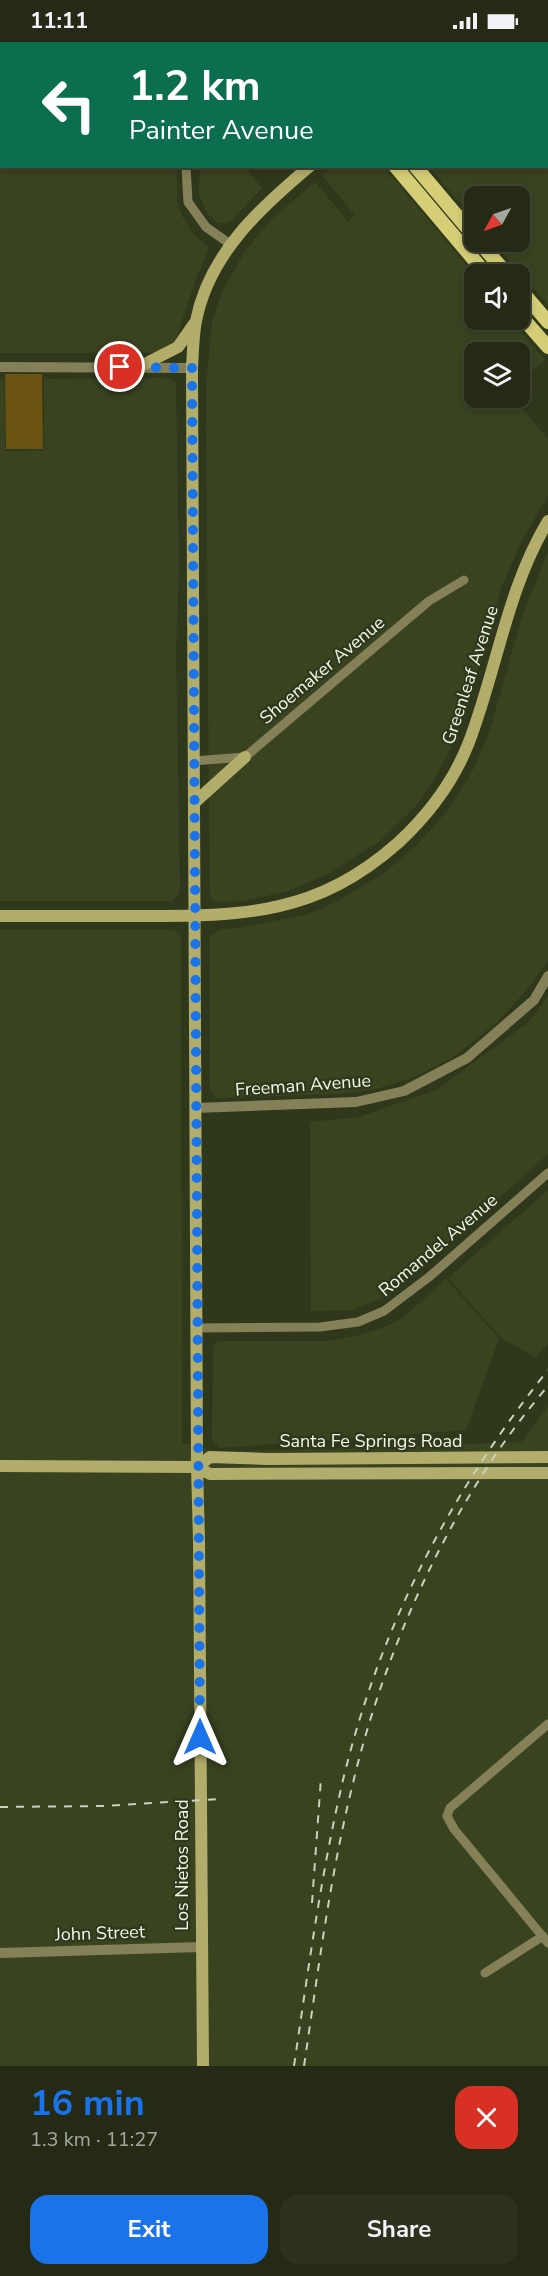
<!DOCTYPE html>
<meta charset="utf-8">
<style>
:root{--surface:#242a15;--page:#2c321e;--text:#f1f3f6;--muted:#a3a7a0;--line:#414634;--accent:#1a73e8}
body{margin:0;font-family:"Nunito Sans",sans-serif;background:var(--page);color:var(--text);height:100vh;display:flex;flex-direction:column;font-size:22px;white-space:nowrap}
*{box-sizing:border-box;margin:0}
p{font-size:20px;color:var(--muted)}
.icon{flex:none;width:33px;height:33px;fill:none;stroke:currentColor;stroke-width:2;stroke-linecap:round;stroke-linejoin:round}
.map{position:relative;height:2024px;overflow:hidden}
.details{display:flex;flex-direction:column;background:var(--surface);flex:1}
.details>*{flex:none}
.guide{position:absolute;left:0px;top:0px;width:549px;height:126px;box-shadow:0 3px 9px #0003,0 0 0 2px var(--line);background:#0b6e4f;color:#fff;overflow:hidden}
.needle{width:39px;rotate:230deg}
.controls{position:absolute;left:464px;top:144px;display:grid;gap:12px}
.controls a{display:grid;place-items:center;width:66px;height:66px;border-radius:12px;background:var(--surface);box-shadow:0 3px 9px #0003,0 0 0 2px var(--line);font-size:30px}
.pin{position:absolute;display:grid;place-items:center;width:51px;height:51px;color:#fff;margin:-26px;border:3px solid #fff;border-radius:50%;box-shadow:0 2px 6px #0007}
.me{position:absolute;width:66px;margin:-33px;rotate:0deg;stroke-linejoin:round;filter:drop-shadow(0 0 4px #0008)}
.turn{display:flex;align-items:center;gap:21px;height:126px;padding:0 30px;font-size:27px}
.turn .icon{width:78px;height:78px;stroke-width:2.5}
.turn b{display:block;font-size:42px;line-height:51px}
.round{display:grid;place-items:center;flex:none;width:63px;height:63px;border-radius:18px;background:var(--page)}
.headline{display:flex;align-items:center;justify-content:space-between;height:102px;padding:0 30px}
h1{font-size:36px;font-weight:700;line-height:45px;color:var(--accent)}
.button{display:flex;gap:12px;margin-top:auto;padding:12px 30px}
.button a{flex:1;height:69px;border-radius:18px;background:var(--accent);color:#fff;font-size:24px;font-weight:700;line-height:69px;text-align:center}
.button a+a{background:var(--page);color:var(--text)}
.status{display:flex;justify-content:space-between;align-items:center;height:42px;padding:0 30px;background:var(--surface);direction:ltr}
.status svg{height:16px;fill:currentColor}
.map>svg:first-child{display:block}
.built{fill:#394320}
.green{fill:#6b5312}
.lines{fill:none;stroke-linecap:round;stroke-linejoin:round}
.minor{stroke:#848159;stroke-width:9}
.tertiary{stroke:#848159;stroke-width:10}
.secondary{stroke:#b2ad6a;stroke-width:12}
.primary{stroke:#d5ce77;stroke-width:14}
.rail{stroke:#cad1bd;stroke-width:2;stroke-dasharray:8 8;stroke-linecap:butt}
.route{stroke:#1a73e8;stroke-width:10;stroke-dasharray:0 18}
.labels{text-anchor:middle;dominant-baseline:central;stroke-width:4.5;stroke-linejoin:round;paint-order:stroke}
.street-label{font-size:18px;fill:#f1f7e6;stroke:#30381c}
</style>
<div class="status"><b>11:11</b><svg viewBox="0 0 49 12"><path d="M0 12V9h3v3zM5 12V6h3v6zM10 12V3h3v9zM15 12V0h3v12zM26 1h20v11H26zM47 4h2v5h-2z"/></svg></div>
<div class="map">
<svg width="548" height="2024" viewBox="0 0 548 2024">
<rect width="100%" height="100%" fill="#30381c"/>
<path class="built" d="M0,0L279,1L2,2V124L177,125V159L183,176L194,193L208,204V208L194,242L176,298L167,306L156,311H0Z
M473,0H548V263L493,200H519V154H474V177L429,125L548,124V2L471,1Z
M200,125H244L262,146L229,181H218L208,173L202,160L199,152Z
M333,125H384L474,232V278H512L545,318L519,340V310H474V356H513L548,397V454L522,498L502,544L466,668L452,704L436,735L415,765L381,798L330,831L288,849L244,859L216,860L211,856L210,851L209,773L206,344L212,280L222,250L245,209L273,176L315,140L348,179L355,173L322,134Z
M166,336L173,338L176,342L179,529L176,606L180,851L172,859H0V337H4L5,409L44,408V337Z
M548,510V919L526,949L496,981L452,1016L417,1034L376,1047L341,1052L217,1056L210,1049V894L221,887L241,886L308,872L336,860L384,831L416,804L447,769L472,730L489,691L522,575Z
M0,888H174L181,894L182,1401L219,1410L522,1400L548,1364V2024H0Z
M548,954V1112L406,1239L378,1258L353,1268L311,1269L310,1080L359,1075L436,1048L529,980Z
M548,1148V1302L535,1315L500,1295L448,1236Z
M446,1237L499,1296L466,1388L220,1406L212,1398L213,1305L218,1299H330L359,1293L382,1286L403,1276Z"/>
<path class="green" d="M5,332H42L43,407H6Z"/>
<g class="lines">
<path class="minor" d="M543,0L544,2
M186,124L188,160L206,185L230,202
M193,719L245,715L429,559L464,538
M196,1286L320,1285L358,1280L384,1269L429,1235L548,1131
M548,1682L450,1766L447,1774L454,1787L548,1901
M485,1931L543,1894"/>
<path class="tertiary" d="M456,2L457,0
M0,325L192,326
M195,1066L356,1060L404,1049L467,1016L534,958L548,934
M0,1911L201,1905"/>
<path class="secondary" d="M139,325L178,305L194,282
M194,761L245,715
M0,874C47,874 94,874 141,874C244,874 317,873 399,800C429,772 454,739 469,700C497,627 507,547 548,479
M0,1424L197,1425L210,1432L548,1431
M197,1425L210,1415L268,1417L548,1415
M203,2024L199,1498L197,1425L192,326C193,310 193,294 196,279C209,212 260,166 310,124"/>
<path class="primary" d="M290,0L291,2
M310,0L311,2
M395,124L486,232
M415,124L474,194
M479,200L507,232
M519,246L548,280
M519,272L548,305"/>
<path class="rail" d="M0,1765L103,1764L219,1757
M312,1861L321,1736
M294,2024C308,1929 321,1832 343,1738C380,1584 450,1451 548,1328
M304,2024C318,1930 330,1834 353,1741C386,1602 454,1453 548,1344"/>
</g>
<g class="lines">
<path class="route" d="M120,325L192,326L200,1695"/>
</g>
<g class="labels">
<g class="street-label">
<text transform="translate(322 628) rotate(-40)">Shoemaker Avenue</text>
<text transform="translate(470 633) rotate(-72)">Greenleaf Avenue</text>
<text transform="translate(303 1043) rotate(-4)">Freeman Avenue</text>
<text transform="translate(438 1203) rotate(-40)">Romandel Avenue</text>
<text x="371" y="1399">Santa Fe Springs Road</text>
<text transform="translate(182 1823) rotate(-90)">Los Nietos Road</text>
<text transform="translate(100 1891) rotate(-2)">John Street</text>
</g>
</g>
</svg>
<div class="controls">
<a><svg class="needle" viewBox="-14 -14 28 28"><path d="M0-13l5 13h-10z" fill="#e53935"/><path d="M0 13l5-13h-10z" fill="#a3a7a0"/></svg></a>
<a><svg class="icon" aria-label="sound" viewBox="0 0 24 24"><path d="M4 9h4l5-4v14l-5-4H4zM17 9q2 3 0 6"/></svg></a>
<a><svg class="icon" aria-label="layers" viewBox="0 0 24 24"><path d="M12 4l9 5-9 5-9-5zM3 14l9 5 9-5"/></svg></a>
</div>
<div class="pin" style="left:120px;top:325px;background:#d93025"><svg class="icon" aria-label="arrive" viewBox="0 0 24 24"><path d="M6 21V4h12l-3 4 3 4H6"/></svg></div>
<svg class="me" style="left:200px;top:1695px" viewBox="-20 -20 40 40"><path d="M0-17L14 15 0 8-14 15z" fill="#1a73e8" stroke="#fff" stroke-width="4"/></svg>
<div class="guide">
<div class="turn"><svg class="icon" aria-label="left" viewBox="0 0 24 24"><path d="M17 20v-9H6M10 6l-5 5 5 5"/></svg><div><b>1.2 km</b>Painter Avenue</div></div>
</div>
</div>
<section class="details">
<div class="headline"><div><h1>16 min</h1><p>1.3 km · 11:27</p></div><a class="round" style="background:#d93025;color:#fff"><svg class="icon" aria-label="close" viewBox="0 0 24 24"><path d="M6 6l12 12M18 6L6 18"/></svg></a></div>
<div class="button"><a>Exit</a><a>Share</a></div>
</section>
